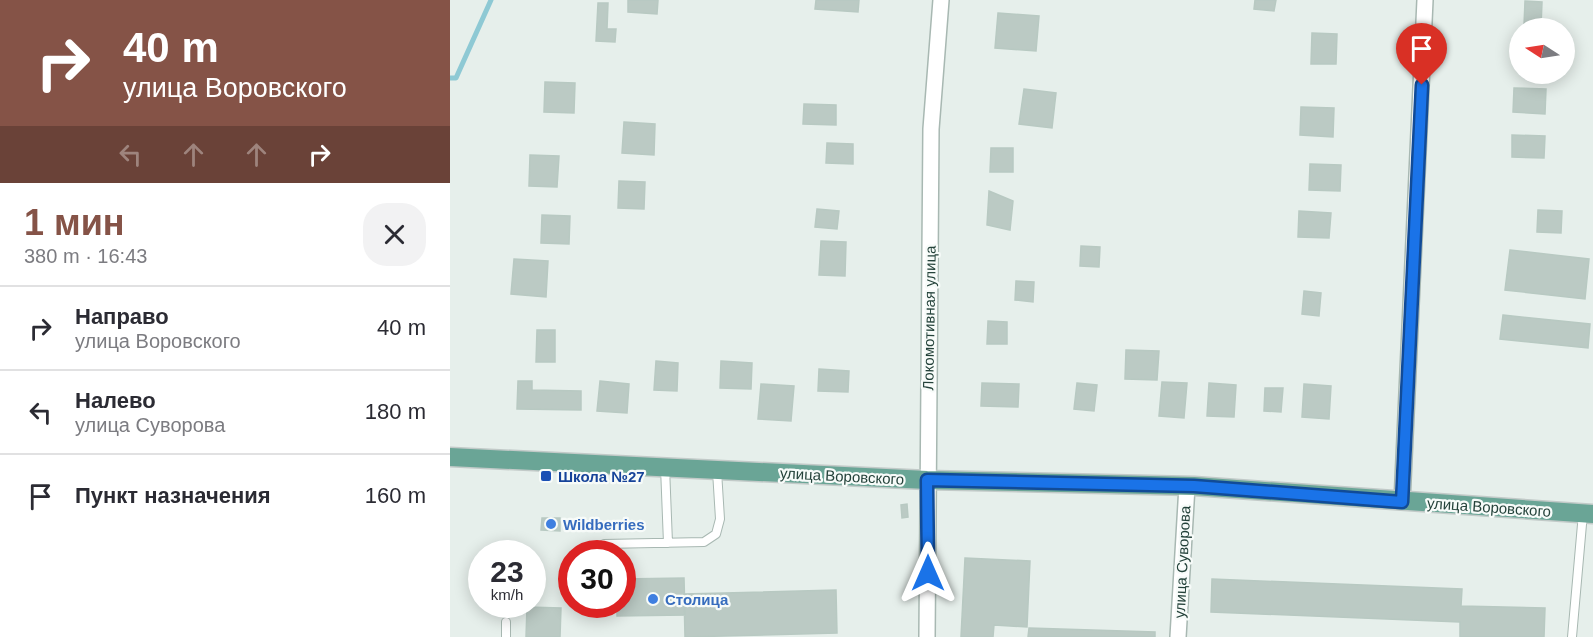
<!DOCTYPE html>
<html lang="ru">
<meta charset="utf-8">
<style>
:root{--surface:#fff;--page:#f2f2f3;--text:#2b2b33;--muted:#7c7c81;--line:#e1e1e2;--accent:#855347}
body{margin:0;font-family:Arial,sans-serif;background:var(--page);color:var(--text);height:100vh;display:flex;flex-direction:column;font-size:22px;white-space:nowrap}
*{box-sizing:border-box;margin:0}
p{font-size:20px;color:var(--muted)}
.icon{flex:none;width:33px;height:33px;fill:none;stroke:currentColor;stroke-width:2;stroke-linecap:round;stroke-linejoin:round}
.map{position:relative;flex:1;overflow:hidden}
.sheet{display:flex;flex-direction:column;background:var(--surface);width:450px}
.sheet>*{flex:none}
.banner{background:#855347;color:#fff;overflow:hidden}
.needle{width:39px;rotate:282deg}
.fabs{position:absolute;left:1059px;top:18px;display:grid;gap:12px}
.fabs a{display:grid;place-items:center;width:66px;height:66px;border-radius:50%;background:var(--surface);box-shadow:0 3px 15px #0003;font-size:30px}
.speed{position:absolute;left:18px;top:540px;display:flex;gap:12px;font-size:30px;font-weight:700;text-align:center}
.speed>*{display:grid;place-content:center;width:78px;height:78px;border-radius:50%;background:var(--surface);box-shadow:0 3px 15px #0003;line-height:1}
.speed small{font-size:15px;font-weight:400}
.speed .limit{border:9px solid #d22;background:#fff;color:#111}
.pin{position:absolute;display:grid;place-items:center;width:51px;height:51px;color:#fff;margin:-62px -26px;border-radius:50% 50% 50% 0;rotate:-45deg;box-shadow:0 0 6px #0007}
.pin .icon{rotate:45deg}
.me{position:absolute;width:66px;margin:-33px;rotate:0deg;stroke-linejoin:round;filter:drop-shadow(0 0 4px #0008)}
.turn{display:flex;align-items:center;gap:21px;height:126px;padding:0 24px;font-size:27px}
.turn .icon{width:78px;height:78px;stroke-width:2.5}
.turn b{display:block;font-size:42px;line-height:51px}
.lanes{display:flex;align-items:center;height:57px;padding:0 24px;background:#0003;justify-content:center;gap:30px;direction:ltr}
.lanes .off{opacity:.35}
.round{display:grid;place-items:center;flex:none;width:63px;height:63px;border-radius:24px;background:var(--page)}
.overview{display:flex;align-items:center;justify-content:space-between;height:102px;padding:0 24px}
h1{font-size:36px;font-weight:600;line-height:45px;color:var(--accent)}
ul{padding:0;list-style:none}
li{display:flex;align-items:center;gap:18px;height:84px;padding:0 24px;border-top:2px solid var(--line)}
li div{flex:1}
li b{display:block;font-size:22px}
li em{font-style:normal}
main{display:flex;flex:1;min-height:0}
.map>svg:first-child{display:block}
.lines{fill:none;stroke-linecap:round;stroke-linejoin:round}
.stream{stroke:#8ec9d4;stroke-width:5}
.building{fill:#bbcac4;stroke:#b8c9c2;stroke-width:1.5}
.lane-casing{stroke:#a8b8b2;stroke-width:10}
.street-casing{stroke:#a8b8b2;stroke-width:18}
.primary-casing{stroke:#c2cac8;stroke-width:21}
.lane{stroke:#fff;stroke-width:8}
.street{stroke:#fff;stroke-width:15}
.primary{stroke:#6aa596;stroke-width:18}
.route-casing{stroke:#114b97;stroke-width:15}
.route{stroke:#1a73e8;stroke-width:10}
.transit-dot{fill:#1a4fb4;stroke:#f7fbf9;stroke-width:2}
.shop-dot{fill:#3f7fe0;stroke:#f7fbf9;stroke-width:2}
.labels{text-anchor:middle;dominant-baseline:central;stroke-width:4.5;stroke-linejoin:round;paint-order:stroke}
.street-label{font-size:15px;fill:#24423a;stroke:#f7fbf9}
.transit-label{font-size:15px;font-weight:bold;fill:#164399;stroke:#f7fbf9;text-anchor:start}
.shop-label{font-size:15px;font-weight:bold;fill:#366cbe;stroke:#f7fbf9;text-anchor:start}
</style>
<main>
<section class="sheet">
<div class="banner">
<div class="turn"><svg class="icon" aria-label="right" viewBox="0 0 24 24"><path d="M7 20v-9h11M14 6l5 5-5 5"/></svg><div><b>40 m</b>улица Воровского</div></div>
<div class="lanes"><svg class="icon off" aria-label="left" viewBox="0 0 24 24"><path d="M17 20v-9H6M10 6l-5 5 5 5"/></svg><svg class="icon off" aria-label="ahead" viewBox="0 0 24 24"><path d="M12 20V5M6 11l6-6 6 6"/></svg><svg class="icon off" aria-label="ahead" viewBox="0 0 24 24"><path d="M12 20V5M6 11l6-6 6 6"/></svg><svg class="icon" aria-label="right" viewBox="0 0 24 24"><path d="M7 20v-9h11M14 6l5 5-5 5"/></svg></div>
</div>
<div class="overview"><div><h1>1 мин</h1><p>380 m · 16:43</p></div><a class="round"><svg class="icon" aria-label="close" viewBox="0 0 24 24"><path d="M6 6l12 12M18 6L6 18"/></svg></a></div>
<ul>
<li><svg class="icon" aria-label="right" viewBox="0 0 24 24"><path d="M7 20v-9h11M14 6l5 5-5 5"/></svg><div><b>Направо</b><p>улица Воровского</p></div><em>40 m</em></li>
<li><svg class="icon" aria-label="left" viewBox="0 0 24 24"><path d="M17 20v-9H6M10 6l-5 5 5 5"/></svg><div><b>Налево</b><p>улица Суворова</p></div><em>180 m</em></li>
<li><svg class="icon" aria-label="arrive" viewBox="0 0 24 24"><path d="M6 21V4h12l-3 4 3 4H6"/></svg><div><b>Пункт назначения</b></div><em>160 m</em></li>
</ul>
</section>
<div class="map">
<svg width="1143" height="637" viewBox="0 0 1143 637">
<rect width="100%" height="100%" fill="#e6efeb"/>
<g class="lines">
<path class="stream" d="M0,78H6L41,0"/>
</g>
<path class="building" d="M178,0H208L207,14L178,12Z
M366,0H409L408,12L365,9Z
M805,0H826L824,11L804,9Z
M1075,1L1092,2L1091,26L1074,25Z
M148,3H158L157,29H166L165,42L146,41Z
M548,13L589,16L586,51L545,48Z
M862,33L887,34L886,64H861Z
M95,82L125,83L124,113L94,112Z
M1064,88L1096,89L1095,114L1063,112Z
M574,89L606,93L602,128L569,124Z
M354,104L386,105V125L353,124Z
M851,107L884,108L883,137L850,135Z
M174,122L205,124L204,155L172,153Z
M1062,135L1095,136L1094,158L1062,157Z
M377,143L403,144V164L376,163Z
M541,148H563V172H540Z
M80,155L109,156L107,187L79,186Z
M860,164L891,165L890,191L859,190Z
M169,181L195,182L194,209L168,208Z
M539,191L563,201L560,230L537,225Z
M367,209L389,211L387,229L365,227Z
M1088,210L1112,211L1111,233L1087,232Z
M849,211L881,213L879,238L848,237Z
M92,215L120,216L119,244L91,243Z
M371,241L396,242L395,276L369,275Z
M631,246L650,247L649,267L630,266Z
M1060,250L1139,259L1135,299L1055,290Z
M64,259L98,261L96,297L61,294Z
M566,281L584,282L583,302L565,300Z
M854,291L871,293L869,316L852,314Z
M1053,315L1140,324L1138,348L1050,339Z
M538,321L557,322V344H537Z
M87,330H105V362H86Z
M676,350L709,351L707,380L675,379Z
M206,361L228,363L227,391L204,390Z
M271,361L302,363L301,389L270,388Z
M369,369L399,371L398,392L368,391Z
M68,381H82V390L131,391V410L67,409Z
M150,381L179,384L177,413L147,411Z
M712,382L737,383L734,418L709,416Z
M532,383L569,384L568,407L531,406Z
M627,383L647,385L644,411L624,409Z
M759,383L786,385L784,417L757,416Z
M311,384L344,386L341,421L308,419Z
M854,384L881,386L879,419L852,417Z
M815,388H833L831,412L814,411Z
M457,504L458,517L452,518L451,505Z
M92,518H110V531L91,530Z
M515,558L580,561L577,627L544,625L543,637H511Z
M234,578L235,615L167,616V604H172V579Z
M762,579L1012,589L1011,606L1095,608L1094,637H1010V622L761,612Z
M386,590L387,633L235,637L234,594Z
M77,607L111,608L110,637H76Z
M579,628L705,632V637H578Z"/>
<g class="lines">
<g class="lane-casing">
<path id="lane" d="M215,467L218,543
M154,544L254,542L266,534L270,519L267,471
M56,637V622
M1122,637L1133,513"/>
</g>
<g class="street-casing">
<path id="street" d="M952,502L975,0
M477,637L481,129L491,0
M728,637L737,486"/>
</g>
<g class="primary-casing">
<path id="primary" d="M0,457L477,480L744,486L1143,514"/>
</g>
<use href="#lane" class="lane"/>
<use href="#street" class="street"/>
<use href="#primary" class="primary"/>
</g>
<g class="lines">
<g class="route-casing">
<path id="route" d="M478,573L477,480L744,486L952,502L972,85"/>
</g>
<use href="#route" class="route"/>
</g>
<rect class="transit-dot" x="90" y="470" width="12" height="12" rx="3"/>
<g class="shop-dot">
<circle cx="101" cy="524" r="6"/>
<circle cx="203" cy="599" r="6"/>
</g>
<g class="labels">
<g class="street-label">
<text transform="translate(479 318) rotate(-89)">Локомотивная улица</text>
<text transform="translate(392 476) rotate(3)">улица Воровского</text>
<text transform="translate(1039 507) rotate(4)">улица Воровского</text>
<text transform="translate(732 562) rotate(-87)">улица Суворова</text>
</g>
<g class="transit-label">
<text x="108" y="476">Школа №27</text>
</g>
<g class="shop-label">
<text x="113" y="524">Wildberries</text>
<text x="215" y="599">Столица</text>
</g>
</g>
</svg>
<div class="fabs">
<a><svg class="needle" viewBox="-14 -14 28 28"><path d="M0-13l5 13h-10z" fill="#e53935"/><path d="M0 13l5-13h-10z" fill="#7c7c81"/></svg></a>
</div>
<div class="speed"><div>23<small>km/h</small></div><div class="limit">30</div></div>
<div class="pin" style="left:972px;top:85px;background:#d93025"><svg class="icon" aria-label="arrive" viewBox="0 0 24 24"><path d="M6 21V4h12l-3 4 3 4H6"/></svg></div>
<svg class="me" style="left:478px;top:573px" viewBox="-20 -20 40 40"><path d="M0-17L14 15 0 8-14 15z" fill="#1a73e8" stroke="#fff" stroke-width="4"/></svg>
</div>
</main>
